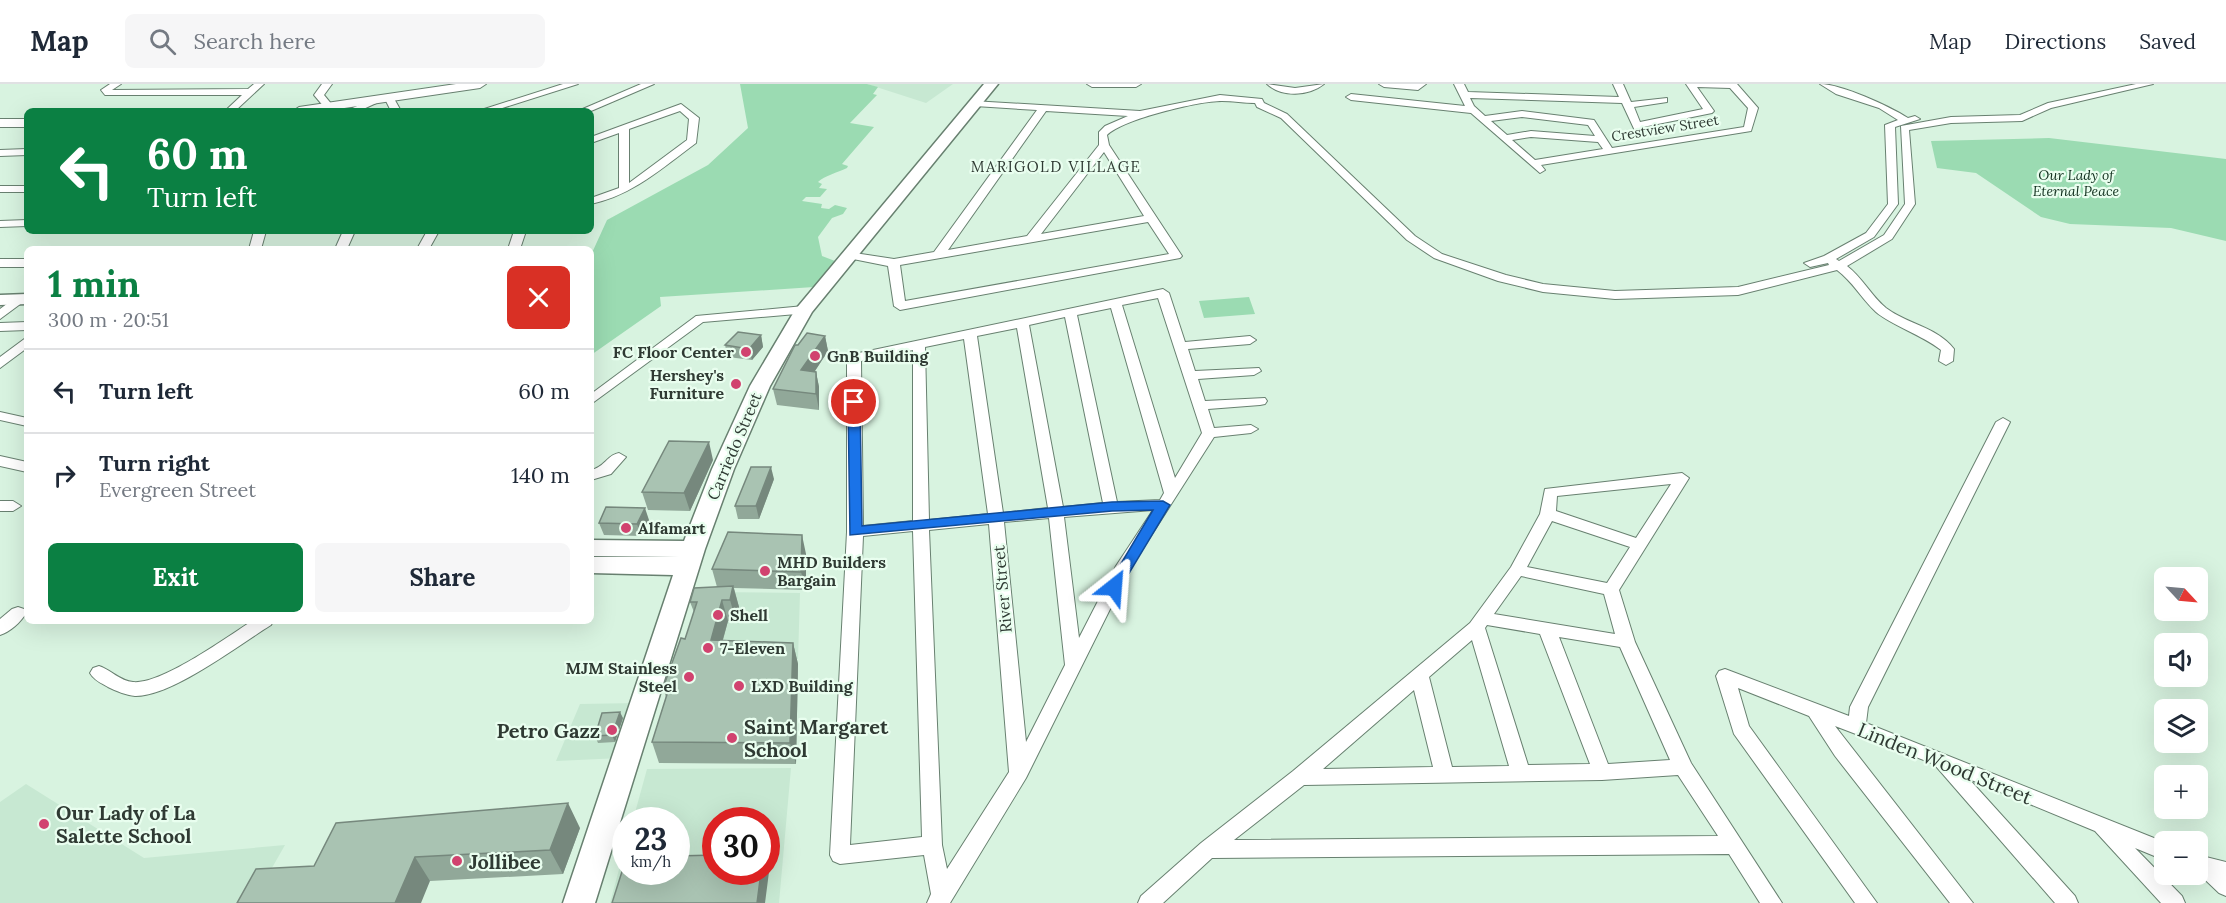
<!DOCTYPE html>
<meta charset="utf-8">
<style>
:root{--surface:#fff;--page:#f6f6f7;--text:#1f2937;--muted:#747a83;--line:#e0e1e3;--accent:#0b8043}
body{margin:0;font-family:Lora,serif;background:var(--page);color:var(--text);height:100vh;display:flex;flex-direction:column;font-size:22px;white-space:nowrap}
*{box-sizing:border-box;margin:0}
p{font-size:20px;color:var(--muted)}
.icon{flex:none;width:33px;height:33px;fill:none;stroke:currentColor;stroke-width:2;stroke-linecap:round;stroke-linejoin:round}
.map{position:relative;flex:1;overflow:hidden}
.side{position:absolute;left:24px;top:162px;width:570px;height:378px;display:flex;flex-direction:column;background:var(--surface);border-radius:9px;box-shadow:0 6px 24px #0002}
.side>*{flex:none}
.banner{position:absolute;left:24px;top:24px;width:570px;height:126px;border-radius:9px;box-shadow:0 6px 24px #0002;background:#0b8043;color:#fff;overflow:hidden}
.needle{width:39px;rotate:116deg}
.tools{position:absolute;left:2154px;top:483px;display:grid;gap:12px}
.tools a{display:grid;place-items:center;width:54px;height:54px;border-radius:9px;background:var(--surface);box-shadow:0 6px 24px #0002;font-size:30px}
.speed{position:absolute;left:612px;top:723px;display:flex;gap:12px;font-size:30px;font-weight:700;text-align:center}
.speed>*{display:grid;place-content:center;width:78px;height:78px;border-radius:50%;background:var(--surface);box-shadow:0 6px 24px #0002;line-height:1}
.speed small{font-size:15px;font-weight:400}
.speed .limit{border:9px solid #d22;background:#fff;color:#111}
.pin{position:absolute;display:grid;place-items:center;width:51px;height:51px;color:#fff;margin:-26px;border:3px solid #fff;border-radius:50%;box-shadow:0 2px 6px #0007}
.me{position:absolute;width:66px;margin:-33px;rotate:28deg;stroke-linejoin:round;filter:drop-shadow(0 0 4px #0008)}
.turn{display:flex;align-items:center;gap:21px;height:126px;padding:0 24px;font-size:27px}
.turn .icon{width:78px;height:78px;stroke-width:2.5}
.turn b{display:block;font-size:42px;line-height:51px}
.round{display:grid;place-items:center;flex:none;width:63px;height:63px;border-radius:9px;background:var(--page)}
.overview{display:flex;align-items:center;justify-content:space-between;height:102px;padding:0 24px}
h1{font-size:36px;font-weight:700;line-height:45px;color:var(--accent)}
.cta{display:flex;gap:12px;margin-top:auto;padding:12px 24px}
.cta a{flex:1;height:69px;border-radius:9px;background:var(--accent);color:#fff;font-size:24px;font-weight:700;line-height:69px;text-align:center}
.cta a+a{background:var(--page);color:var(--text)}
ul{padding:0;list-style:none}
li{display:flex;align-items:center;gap:18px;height:84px;padding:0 24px;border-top:2px solid var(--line)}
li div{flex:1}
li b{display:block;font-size:22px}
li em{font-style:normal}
header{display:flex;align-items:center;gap:36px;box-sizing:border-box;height:84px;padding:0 30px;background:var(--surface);border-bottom:2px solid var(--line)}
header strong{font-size:28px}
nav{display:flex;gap:33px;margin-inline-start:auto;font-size:21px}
.search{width:420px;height:54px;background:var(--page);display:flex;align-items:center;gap:15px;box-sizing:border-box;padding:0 21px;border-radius:9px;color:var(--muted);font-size:22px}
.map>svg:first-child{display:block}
.built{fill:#c7e8d2;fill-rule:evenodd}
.green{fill:#9bdbb2}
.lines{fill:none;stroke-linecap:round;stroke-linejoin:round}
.minor-casing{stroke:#688070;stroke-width:2}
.tertiary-casing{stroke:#688070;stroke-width:2}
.secondary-casing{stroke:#688070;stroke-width:3}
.minor{fill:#fff;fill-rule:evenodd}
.tertiary{fill:#fff;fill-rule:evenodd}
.secondary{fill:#fff;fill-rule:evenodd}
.wall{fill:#91a899}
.shaded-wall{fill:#76887d}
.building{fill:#a9c3b2;stroke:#76887d;stroke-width:1.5}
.route{fill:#1a73e8;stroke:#114b97;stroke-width:1.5}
.poi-dot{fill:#d1436f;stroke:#e9feef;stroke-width:2}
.labels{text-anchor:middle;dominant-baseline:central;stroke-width:4.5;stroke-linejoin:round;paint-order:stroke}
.far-street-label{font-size:14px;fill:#2f3a33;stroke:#e9feef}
.far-park-label{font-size:14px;font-style:italic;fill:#11301e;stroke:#e9feef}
.far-neighbourhood-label{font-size:15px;letter-spacing:1.5px;fill:#2f3a33;stroke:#e9feef}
.poi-label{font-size:16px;font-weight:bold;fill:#2f3a33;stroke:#e9feef;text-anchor:start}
.street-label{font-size:16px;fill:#2f3a33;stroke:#e9feef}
.near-poi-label{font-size:20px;font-weight:bold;fill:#2f3a33;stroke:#e9feef;text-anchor:start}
.near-street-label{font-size:20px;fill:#2f3a33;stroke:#e9feef}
</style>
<header>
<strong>Map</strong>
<div class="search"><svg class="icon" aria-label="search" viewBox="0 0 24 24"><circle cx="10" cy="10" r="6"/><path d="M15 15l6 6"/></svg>Search here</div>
<nav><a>Map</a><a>Directions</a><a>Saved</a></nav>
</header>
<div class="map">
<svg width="2226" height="819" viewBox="0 0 2226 819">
<rect width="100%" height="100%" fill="#d8f3e0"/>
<path class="built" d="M867,0H953L926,19Z
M707,508L800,509L798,575L689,574Z
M638,619L621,674L556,677L580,620Z
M791,684L779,819H610L625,763L626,788H676V736H633L647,685ZM716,736H766V788H716Z
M26,700L144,774L285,761L252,819H0V718Z"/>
<path class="green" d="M740,0H867L878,3L873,10L877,11L850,39L874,43L842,80L848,82L847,84C839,88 824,92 818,98L822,100L819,104L827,105L820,113H806L802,117L822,120L821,124L829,125L835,121L847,124L843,130L832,134L818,153L822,172L835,177L814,203L660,213L661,222L591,271V171L607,136L708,81L748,44Z
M2049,54L2226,75V157L2171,144L2070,140L2041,133L1976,89L1937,84L1931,57Z
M1249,213L1255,230L1204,234L1199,217Z"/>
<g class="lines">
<g class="minor-casing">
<path id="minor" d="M110,0H121L112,6L248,5L254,0H264L235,27H225L242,11H105L101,6Z
M322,0H332L324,11L333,22L331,24H325L314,11Z
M563,0H578L493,27H478Z
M641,0H654L591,27H578Z
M1087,0H1141L1136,3H1092Z
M1267,0L1295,4L1324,0C1309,12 1282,14 1267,0Z
M1379,0H1426L1418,6L1384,3Z
M1454,0H1464L1468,8L1619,13L1613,0H1623L1631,18L1667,14V18L1634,23L1640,38L1703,25L1686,0H1737L1758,24L1751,47L1541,81L1545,86L1540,89L1471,29L1351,16L1346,13L1351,10L1465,22ZM1697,3L1730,4L1748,24L1744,43L1612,64L1594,36L1522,27L1485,32L1474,22L1470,14L1622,19L1636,49L1641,52L1646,49L1643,43L1712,29L1714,27ZM1522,33L1588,41L1595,52L1531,47L1507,51L1491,37ZM1531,53L1598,58L1603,65L1535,76L1512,56Z
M1820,0C1841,0 1889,22 1908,34L1915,32L1920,35L1895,43L1898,120L1874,153L1836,175L1839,177L1884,151L1905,120L1901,42L1951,33L2020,31L2048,19L2136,0H2153L2051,24L2022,37L1951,39L1909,46L1915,120L1892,155L1847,182C1863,194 1871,212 1886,224C1907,240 1937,243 1954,265L1953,277L1946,281L1939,277L1941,266C1922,251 1891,241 1876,228C1861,214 1853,198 1837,186L1738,211L1615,215L1543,208L1498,197L1434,174L1407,156L1281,34L1257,23L1255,19C1244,19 1233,17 1222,17C1199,17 1123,35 1107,51L1109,61L1182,172L1180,174L900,226L894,222L888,182L848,174L842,171L848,168L894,175L934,168L1037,26L975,22L970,19L972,17L1140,27L1220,11L1262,15L1264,19L1287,30L1415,152L1442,170L1506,191L1543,200L1615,207L1738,203L1829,181L1828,179L1810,183L1804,179L1824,172L1866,149L1888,120L1885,41L1898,36L1879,24L1836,10ZM1046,27L1128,32L1105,42L1099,48V61L1027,152L948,166ZM1104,68L1144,132L1041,150ZM1148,138L1169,170L905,217L900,181Z
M389,10L392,11L401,27H391L384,13Z
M377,13L385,15L359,27H346Z
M681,20L699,34L696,59C662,84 633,111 591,120V114L619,104V49L591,59V53ZM680,27L689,35L687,56L629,99V45Z
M27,65V71L0,72V66Z
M0,102H27V108H0Z
M27,136V142L0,143V137Z
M254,147H266L261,165H249Z
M343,147H355L347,165H335Z
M427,147H439L429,165H417Z
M514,147H526L520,165H508Z
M0,175H27V183H0Z
M1163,205L1169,209L1185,258L1250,252L1256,256L1250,260L1188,265L1195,287L1259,284L1261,287L1254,291L1198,295L1205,317L1265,314L1267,317L1265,320L1260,321L1208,325L1214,344L1251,341L1258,345L1251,349L1214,353L1131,483L1026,694L950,819H927L931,810L924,771L840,780L833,777L830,771L847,448V274L854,270ZM1158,214L1202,349L1175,394L1122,221ZM1111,224L1164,409L1160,416L1117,418L1077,231ZM1065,233L1103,419L1063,423L1029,241ZM1017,244L1048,424L1003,429L977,252ZM964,255L988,430L929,436L925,263ZM913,266V437L863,442L861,277ZM1153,426L1116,482L1079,554L1064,433ZM1049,434L1065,581L1026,658L1004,438ZM989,440L1009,688L947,785L942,761L929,446ZM913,447L922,753L850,761L863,452Z
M19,211L25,215L23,218L0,235V225Z
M804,222L808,223V229L703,238L591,320V310L696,232Z
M27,238V246L0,247V239Z
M27,253V264L0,284V273Z
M0,328L27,334V342L0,336Z
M2003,334L2010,338L1868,623L1866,639L2164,758V776L2135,764L2182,812L2185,819H2161L2095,747L1969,695L2075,812L2078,819H2055L1934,680L1835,642L1973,819H1950L1835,672L1809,632L1738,604L1749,642L1877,819H1855L1734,650L1716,592L1719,587L1725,585L1849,632L1850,623L1996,338Z
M619,369L626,373L611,390L591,396V386C605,383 607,371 619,369Z
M0,372L27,378V388L0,382Z
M1682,389L1689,394L1619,506L1635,558L1691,679L1782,819H1760L1729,770L1212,774L1163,819H1138L1141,812L1201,759L1293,687L1470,539L1511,483L1540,430L1545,405ZM1671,400L1636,454L1556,427L1557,412ZM1552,437L1630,463L1607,499L1527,483ZM1521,492L1604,510L1615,550L1494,530ZM1487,541L1540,550L1590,680L1528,681L1485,544ZM1559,553L1620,563L1670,676L1608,680ZM1472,556L1509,682L1452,683L1429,593ZM1414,606L1433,683L1323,685ZM1678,691L1718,752L1234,756L1304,701L1602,696Z
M0,417H13L21,422L13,427H0Z
M18,523L24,525L26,529C21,538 10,548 0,551V535L12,525Z
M252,537H273L271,541C239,561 171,613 135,612C126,611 116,607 108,603C101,599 94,596 90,589L93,584L99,582C111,586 120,597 133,598C161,601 227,553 252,537Z
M2198,771L2226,778V812L2219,809L2198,789Z"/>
</g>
<g class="tertiary-casing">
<path id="tertiary" d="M456,0H486L480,4L324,27H293L299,23Z
M0,35H27V43H0Z"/>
</g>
<g class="secondary-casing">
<path id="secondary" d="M984,0H998L812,228L770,302L734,385L705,465L595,819H563L673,491L591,489V473H679L591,472V456L684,457L712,385L750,302L795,226Z
M27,210V220L0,221V211Z"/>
</g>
<use href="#minor" class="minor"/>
<use href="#tertiary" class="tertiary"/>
<use href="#secondary" class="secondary"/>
</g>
<path class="wall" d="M761,251L763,263L752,276L728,273L725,261Z
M825,252L828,267L815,287L816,288L819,303V326L777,321L773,305L798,261Z
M713,376L690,427L648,426L642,408Z
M774,395L759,435H738L735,422Z
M649,436L641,452L604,451L599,439Z
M806,470V506L734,504L739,523L736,537H728L723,556L793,559L798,580L796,680L659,679L652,658L666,613L663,604L685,555L694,528L690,518L717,503L712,485Z
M623,634L615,658L598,659L595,652Z
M580,744L563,790L430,797L314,782Z"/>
<path class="shaded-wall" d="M761,251L763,263L752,276L749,265Z
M825,252L828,267L805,302L801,286Z
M816,288L819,303V326L816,310Z
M709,358L713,376L690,427L684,409Z
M771,383L774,395L759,435L756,422Z
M645,424L649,436L641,452L637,440Z
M802,451L806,470V506L801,488Z
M733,502L739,523L736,537L730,516Z
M722,516L728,537L717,576L711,556Z
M793,559L798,580L796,680L790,659Z
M620,628L623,634L615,658L612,651Z
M568,719L580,744L563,790L550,766Z
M415,773L430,797L421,819H395Z
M766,780L769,788L765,819H757L761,788H766Z"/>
<path class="building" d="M738,248L761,251L749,265L725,261Z
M807,249L825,252L801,286L816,288V310L773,305L795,261H798Z
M669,357L709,358L684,409L642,408Z
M751,383H771L756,422H735Z
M606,423L645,424L637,440L599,439Z
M728,448L802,451L801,488L712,485Z
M733,502L730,516H722L711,556L793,559L790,659L652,658L669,604H663L681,554L685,555L697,518H690L694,504Z
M620,628L612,651L595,652L602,629Z
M568,719L550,766L415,773L395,819H237L256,785L314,782L336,739Z
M716,771V788H761L757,819H612L626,775V788H676V772Z"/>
<path class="route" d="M854,314L860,318L862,442L1112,418L1163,417L1170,421L1119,506L1114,508L1107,503L1153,426L1112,427L850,451L848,318Z"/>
<g class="poi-dot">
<circle cx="746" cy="268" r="6"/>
<circle cx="815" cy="272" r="6"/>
<circle cx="736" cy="300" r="6"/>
<circle cx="626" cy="444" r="6"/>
<circle cx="765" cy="487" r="6"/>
<circle cx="718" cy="531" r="6"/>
<circle cx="708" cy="564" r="6"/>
<circle cx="689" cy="593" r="6"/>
<circle cx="739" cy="602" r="6"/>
<circle cx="612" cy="646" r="6"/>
<circle cx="732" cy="654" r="6"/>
<circle cx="44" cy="740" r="6"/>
<circle cx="457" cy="777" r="6"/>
</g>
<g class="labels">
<g class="far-street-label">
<text transform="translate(1665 44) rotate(-9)">Crestview Street</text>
</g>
<g class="far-park-label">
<text x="2076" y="91">Our Lady of<tspan x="2076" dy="16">Eternal Peace</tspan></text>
</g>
<g class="far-neighbourhood-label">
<text x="1056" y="82">MARIGOLD VILLAGE</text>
</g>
<g class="poi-label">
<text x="734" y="268" text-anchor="end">FC Floor Center</text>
<text x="827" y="272">GnB Building</text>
<text x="724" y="291" text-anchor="end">Hershey's<tspan x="724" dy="18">Furniture</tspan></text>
<text x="638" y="444">Alfamart</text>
<text x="777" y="478">MHD Builders<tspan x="777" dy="18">Bargain</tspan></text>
<text x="730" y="531">Shell</text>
<text x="720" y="564">7-Eleven</text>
<text x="677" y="584" text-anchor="end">MJM Stainless<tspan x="677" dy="18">Steel</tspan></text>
<text x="751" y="602">LXD Building</text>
</g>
<g class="street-label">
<text transform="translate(734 362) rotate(-67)">Carriedo Street</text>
<text transform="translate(1002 505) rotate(-95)">River Street</text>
</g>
<g class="near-poi-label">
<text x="744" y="642">Saint Margaret<tspan x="744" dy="23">School</tspan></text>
<text x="600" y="646" text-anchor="end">Petro Gazz</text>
<text x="56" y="728">Our Lady of La<tspan x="56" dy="23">Salette School</tspan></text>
<text x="469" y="777">Jollibee</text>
</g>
<g class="near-street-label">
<text transform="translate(1945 679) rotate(22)">Linden Wood Street</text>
</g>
</g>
</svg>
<div class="tools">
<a><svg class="needle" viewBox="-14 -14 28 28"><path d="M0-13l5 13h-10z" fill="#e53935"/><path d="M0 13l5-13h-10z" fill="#747a83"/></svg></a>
<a><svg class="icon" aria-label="sound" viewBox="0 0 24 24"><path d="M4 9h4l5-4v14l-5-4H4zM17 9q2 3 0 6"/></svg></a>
<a><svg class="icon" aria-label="layers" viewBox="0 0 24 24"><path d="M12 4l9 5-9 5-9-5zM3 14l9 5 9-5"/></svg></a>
<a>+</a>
<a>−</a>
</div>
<div class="speed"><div>23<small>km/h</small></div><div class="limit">30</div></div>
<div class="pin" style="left:854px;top:318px;background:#d93025"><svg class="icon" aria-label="arrive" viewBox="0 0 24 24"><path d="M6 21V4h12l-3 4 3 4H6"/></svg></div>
<svg class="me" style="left:1114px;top:503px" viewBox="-20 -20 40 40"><path d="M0-17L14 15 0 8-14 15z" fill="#1a73e8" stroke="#fff" stroke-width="4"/></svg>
<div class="banner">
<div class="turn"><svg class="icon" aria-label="left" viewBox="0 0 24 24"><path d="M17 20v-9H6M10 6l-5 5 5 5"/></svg><div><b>60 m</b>Turn left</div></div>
</div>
<section class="side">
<div class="overview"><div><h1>1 min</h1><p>300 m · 20:51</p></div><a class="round" style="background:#d93025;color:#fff"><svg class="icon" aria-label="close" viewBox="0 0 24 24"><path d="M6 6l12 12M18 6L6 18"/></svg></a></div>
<ul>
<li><svg class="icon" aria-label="left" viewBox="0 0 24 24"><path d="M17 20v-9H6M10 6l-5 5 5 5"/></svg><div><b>Turn left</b></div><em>60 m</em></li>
<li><svg class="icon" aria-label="right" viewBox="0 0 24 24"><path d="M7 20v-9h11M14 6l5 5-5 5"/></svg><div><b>Turn right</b><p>Evergreen Street</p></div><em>140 m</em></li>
</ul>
<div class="cta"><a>Exit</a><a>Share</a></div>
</section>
</div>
